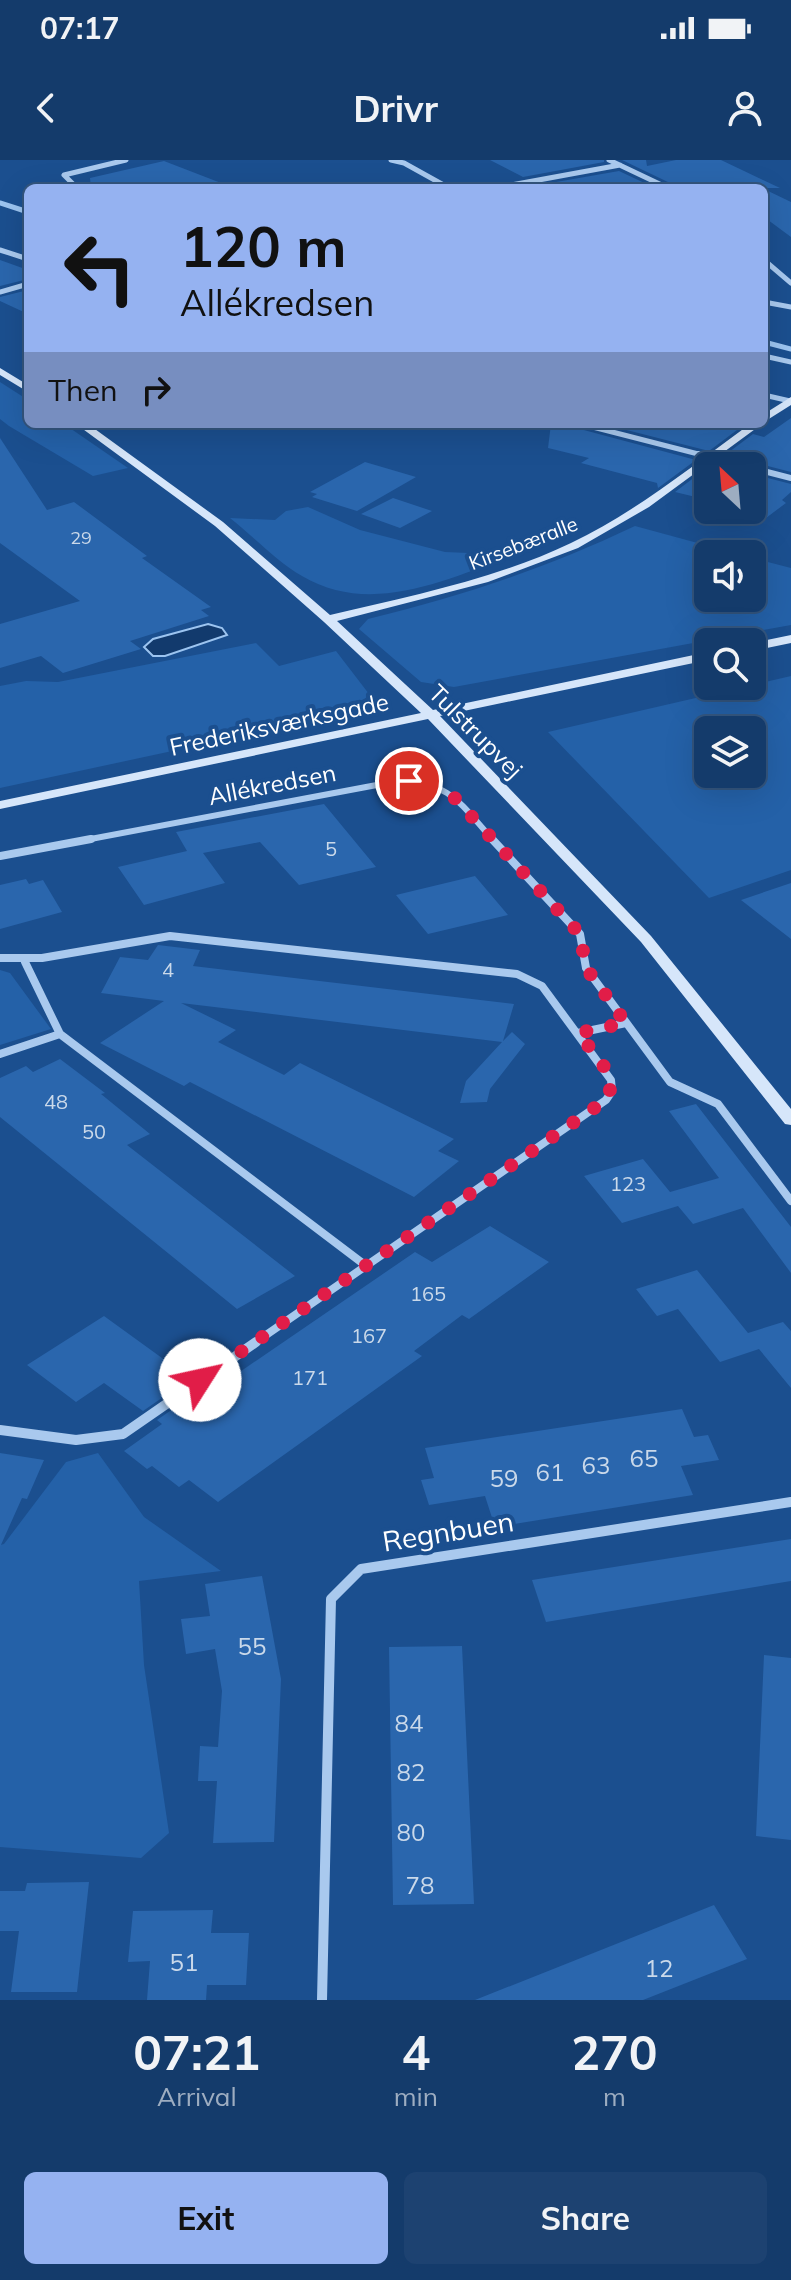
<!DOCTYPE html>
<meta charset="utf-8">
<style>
:root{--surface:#143b6b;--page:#1d4271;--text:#f1f3f6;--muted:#9dadc1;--line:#33557e;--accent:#95b2f1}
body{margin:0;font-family:Mulish,sans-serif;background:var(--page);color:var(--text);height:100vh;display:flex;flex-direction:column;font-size:30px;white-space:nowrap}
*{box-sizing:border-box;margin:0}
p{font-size:26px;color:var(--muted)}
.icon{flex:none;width:44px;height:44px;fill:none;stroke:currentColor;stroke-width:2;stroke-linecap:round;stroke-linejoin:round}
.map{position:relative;height:1840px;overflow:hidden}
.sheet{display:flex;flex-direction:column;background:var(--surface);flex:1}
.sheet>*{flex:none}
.top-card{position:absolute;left:24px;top:24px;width:744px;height:244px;border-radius:12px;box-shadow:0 8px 32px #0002,0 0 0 2px var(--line);background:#95b2f1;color:#111;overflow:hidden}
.needle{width:52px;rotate:334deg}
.controls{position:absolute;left:694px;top:292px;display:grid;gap:16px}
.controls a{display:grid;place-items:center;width:72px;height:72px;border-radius:12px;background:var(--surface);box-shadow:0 8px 32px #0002,0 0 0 2px var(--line);font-size:40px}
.pin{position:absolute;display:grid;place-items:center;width:68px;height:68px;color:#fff;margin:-34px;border:4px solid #fff;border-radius:50%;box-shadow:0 2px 8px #0007}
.me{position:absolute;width:88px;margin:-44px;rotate:55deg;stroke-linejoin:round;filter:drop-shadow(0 0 6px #0008)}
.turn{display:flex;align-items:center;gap:28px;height:168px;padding:0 24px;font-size:36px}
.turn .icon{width:104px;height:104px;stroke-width:2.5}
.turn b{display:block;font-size:56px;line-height:68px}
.then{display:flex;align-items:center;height:76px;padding:0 24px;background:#0003;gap:16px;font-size:30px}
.eta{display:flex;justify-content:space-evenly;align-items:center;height:136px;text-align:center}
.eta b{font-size:48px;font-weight:700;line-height:56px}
.button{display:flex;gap:16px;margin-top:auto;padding:16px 24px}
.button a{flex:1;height:92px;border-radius:12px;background:var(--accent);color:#111;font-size:32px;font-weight:700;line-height:92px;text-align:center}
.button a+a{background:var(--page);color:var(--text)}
.status{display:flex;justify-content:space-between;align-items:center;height:56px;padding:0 40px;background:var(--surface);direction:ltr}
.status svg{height:22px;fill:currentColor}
header{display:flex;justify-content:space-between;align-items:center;height:104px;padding:0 24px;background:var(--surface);font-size:36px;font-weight:700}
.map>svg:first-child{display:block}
.green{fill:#2461a8;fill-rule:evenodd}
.water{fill:#123a6d;stroke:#9cc4f0;stroke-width:2}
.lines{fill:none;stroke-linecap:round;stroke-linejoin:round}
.stream{stroke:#9cc4f0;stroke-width:5}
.building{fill:#2a66ad}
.street-far3{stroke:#a9c9ee;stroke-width:5}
.street-far2{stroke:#a9c9ee;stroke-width:6}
.street-far1{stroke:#a9c9ee;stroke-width:8}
.street{stroke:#a9c9ee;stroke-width:10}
.secondary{fill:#d6e6fa;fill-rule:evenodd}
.route{stroke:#e11d48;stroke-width:14;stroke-dasharray:0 25.2}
.labels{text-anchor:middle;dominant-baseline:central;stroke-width:8;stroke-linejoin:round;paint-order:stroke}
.far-number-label{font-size:18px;fill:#cad9ea}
.far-street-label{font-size:20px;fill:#fff;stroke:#1b4f8f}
.number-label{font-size:20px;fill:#cad9ea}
.street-label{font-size:24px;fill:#fff;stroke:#1b4f8f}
.near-number-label{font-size:24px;fill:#cad9ea}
.near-street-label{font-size:28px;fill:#fff;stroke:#1b4f8f}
</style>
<div class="status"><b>07:17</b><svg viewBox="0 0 49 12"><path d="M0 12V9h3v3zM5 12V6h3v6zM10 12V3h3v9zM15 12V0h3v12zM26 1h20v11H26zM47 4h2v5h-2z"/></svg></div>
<header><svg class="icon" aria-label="back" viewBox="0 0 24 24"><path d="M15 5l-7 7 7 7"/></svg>Drivr<svg class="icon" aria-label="person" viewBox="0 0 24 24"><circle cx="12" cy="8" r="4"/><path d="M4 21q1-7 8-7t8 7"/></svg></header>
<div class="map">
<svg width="791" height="1840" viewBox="0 0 791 1840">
<rect width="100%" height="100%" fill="#1b4f8f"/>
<path class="green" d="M0,222L28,240V264H64L128,308L93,316L9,266L0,259Z
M308,347L360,370L445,392L515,395C447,419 371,457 302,416C276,401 253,376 230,358L275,360L286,351Z
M635,366L738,394H708V438H752V398L791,408V465L454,527L421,522L359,469L368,459C465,435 544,409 635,366Z
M256,483L279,506L336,491L369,534L354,552L0,628V526L26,521L58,522Z
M791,516V710L709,738L548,572ZM708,570H752V614H708Z
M0,810L10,813L51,869L0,885Z
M98,1293L144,1357L221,1411L139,1421L144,1505L169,1673L141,1698L0,1687V1385L4,1384L66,1302Z"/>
<path class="water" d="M208,464L222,468L227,475L165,496H153L144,487L153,479Z"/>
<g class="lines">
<path class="stream" d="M0,43L25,51L28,58
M764,182L791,189"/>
</g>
<path class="building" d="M490,0H604V2L523,17Z
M622,0H646L647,6L676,0H721L780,28H673L670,23Z
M164,1L234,28H91L90,18Z
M619,11L655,28H544L539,25Z
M764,29L791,42V77L764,57Z
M0,100L28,110V119L0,126Z
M28,130V154L0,141V137Z
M791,258V312L725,295L753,274L764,277Z
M551,264H576L580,269L696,300L658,328L657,323L581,303L589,298L548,288Z
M603,264H712L737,270L709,291Z
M0,278L47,350L74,342L147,396L142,398L211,447L201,450L209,456L130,481L141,489L63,513L41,496L0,508V464L80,441L0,383Z
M365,302L416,317L357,351L312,337L317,334L310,332Z
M708,307V347L697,344L704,339L675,332Z
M752,314L791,324V332L782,340L786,343L762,361L719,350H752Z
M393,338L432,351L400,368L361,354Z
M324,644L376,707L299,725L260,682L203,693L225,723L144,745L118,707L187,691L176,672Z
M475,716L508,755L428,774L396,735Z
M26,719L29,724L43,720L62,752L0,769V725Z
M791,723V779L741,740Z
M158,785L200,790L193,806L514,844L503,881L512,872L525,884L490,929L487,942L460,943L466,921L502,882L181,843L236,870L218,882L284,915L300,903L454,979L438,991L459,1001L414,1037L190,922L184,926L100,883L164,841L101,833L120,797L148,800Z
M60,899L105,933L101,934L150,974L127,985L295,1116L237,1149L0,957V918L26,906L33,912Z
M696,944L791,1067V1113L743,1048L693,1064L678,1046L622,1063L584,1016L643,999L670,1032L719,1018L669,951Z
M490,1066L549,1102L469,1159L462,1155L414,1191L422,1196L218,1342L189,1320L179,1327L152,1306L147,1309L124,1291L162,1264L157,1260L206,1226L212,1231L415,1092L432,1102Z
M697,1110L748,1173L783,1162L791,1171V1228L759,1189L720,1202L678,1149L657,1156L636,1129Z
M104,1156L162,1198L192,1217L143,1251L104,1223L76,1242L27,1205Z
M682,1249L694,1277L708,1275L719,1300L681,1306L693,1335L495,1367L485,1336L429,1345L421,1320L434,1318L425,1288Z
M0,1293L44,1300L27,1339L22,1338L0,1387Z
M791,1379V1421L546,1462L532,1420Z
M262,1416L281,1519L274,1682L213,1683L217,1621H198L200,1586L218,1587L222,1531L215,1489L186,1494L181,1459L210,1456L205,1424Z
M462,1486L474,1744L393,1745L389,1487Z
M764,1495L791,1498V1680L756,1676Z
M89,1722L77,1832H11L19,1771H0V1731H25L27,1723Z
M714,1745L747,1799L643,1840H475Z
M213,1750L211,1773H249L246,1825H207L206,1840H147L150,1801L128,1802L133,1751Z"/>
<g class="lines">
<path class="street-far3" d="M391,0L404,3L449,28
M609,0L668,28
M77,28L64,15L126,0
M495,28L620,5
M0,90L28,99
M764,100L791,123
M0,132L28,124
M764,142L791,147
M764,196L791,202
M764,235L790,241
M581,264L706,296"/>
<path class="street-far2" d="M698,294L746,306
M752,308L791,318
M80,681L398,621C453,623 460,644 494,681"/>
<path class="street-far1" d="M492,679L580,774L586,808L670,922L718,944L791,1041
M0,696L91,679
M0,798H42L170,776L517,814L542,826L611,920L612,931L606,940L253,1184
M25,802L60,874L365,1105
M578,873L626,863
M0,894L60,874"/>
<path class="street" d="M0,1270L76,1280L123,1274L256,1182
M322,1840L331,1439L361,1409L791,1342"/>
<path class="secondary" d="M0,208L28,225V232L0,215Z
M791,237V245L764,262V254Z
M76,264H88L223,362L330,455C411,436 496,419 571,383C636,352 692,306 750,264H762L649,347L578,388L488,422L337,461L433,550L708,492V500L440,556L651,776L791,949V965L785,964L641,782L428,559L0,649V641L421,553L324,462L215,366Z
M791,475V483L752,491V483Z"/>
</g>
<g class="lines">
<path class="route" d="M200,1220L606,940C621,917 592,892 578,873L626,863L586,808L580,774L449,632L435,625L409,621"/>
</g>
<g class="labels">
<g class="far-number-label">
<text x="81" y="377">29</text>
</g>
<g class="far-street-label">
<text transform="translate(523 383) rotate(-21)">Kirsebæralle</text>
</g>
<g class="number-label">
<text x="331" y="688">5</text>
<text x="168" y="809">4</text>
<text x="56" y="941">48</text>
<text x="94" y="971">50</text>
<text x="628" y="1023">123</text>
<text x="428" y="1133">165</text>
<text x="369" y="1175">167</text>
<text x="310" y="1217">171</text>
</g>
<g class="street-label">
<text transform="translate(279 564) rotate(-12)">Frederiksværksgade</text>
<text transform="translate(476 571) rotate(45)">Tulstrupvej</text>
<text transform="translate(272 624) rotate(-11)">Allékredsen</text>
</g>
<g class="near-number-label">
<text x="644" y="1298">65</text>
<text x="596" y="1305">63</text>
<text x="550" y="1312">61</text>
<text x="504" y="1318">59</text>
<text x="252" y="1486">55</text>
<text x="409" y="1563">84</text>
<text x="411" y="1612">82</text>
<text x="411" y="1672">80</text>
<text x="420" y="1725">78</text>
<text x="184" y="1802">51</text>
<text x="659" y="1808">12</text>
</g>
<g class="near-street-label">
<text transform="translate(448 1371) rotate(-9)">Regnbuen</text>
</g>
</g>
</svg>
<div class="controls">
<a><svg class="needle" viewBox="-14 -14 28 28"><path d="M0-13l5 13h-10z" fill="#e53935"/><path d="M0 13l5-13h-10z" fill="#9dadc1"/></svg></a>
<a><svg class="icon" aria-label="sound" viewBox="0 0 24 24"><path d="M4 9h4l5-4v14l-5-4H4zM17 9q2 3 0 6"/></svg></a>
<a><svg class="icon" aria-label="search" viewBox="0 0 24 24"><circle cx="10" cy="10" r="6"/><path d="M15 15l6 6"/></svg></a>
<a><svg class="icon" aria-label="layers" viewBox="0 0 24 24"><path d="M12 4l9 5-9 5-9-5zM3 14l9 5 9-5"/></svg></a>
</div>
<div class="pin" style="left:409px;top:621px;background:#d93025"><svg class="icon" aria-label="arrive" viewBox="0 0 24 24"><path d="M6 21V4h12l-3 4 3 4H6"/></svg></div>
<svg class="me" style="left:200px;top:1220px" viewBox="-20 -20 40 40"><circle r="19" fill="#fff"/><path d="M0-13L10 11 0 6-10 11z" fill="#e11d48"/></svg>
<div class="top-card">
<div class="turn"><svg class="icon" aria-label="left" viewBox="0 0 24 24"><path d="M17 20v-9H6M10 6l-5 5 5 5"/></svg><div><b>120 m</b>Allékredsen</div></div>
<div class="then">Then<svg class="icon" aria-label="right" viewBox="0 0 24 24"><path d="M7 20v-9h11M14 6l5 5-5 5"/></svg></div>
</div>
</div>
<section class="sheet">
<div class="eta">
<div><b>07:21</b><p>Arrival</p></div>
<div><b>4</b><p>min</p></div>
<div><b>270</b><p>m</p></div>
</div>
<div class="button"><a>Exit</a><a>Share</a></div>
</section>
